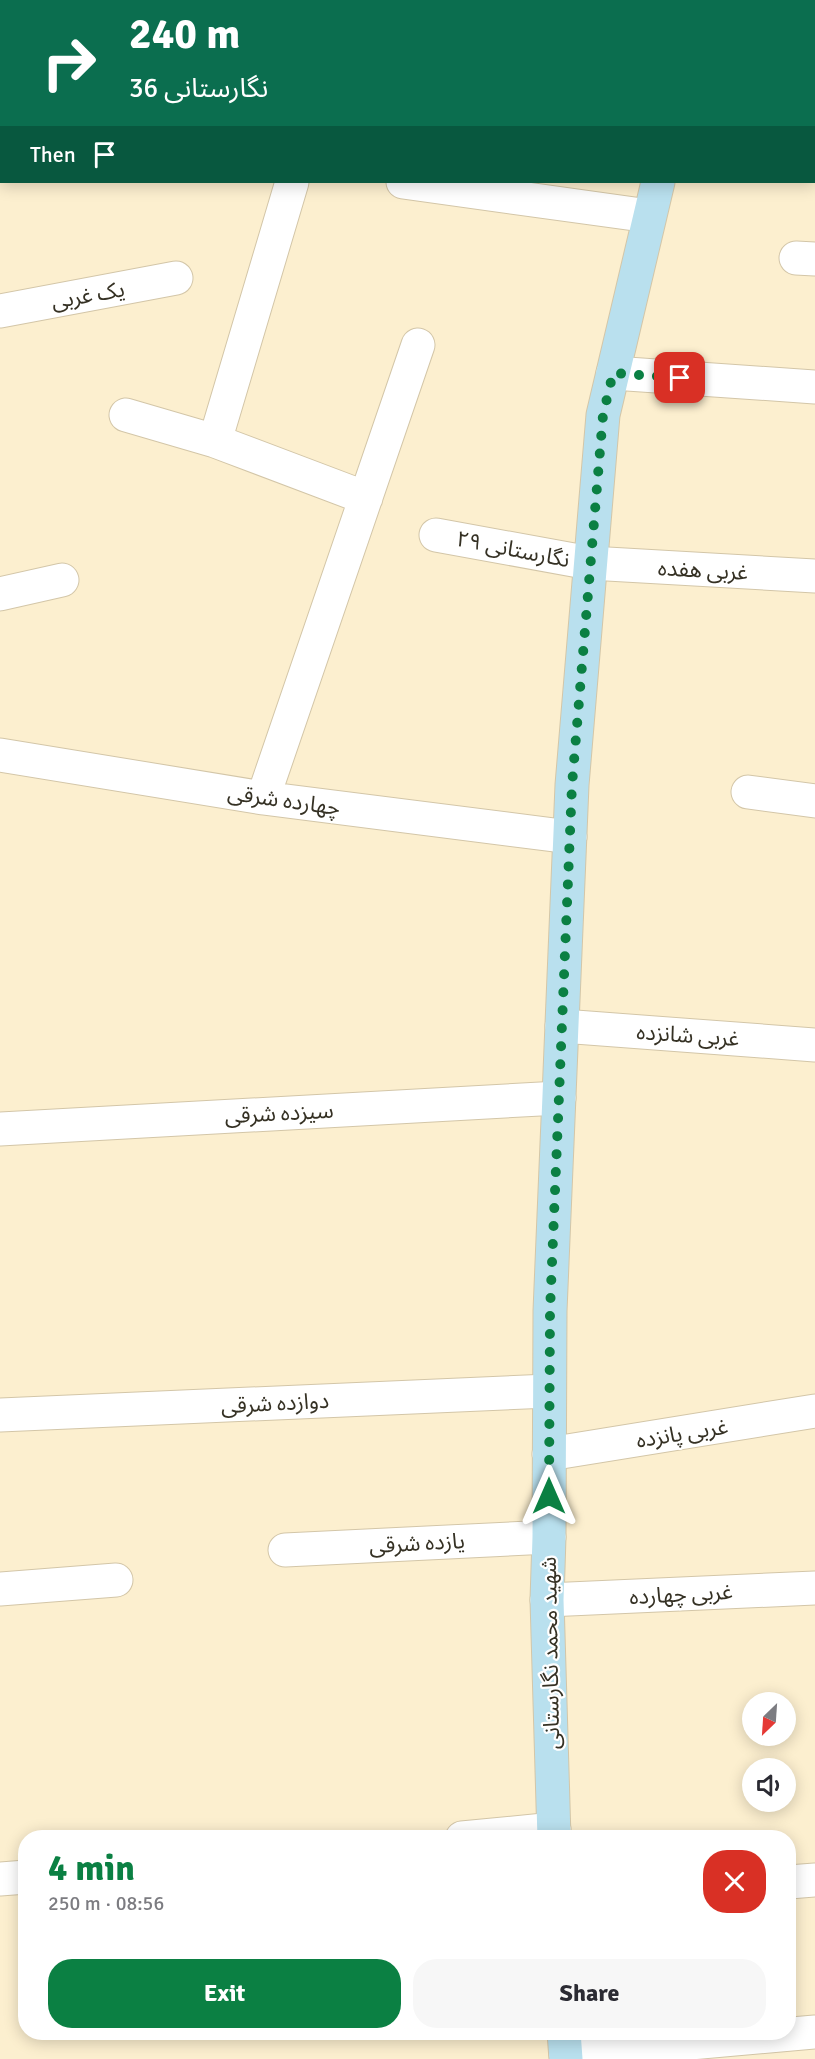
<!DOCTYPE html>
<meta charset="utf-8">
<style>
:root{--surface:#fff;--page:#f7f7f7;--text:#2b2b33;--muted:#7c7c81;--accent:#0b8043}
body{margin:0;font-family:Signika,"Noto Sans Arabic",sans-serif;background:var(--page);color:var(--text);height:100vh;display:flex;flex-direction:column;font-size:22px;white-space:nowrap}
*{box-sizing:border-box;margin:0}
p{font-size:20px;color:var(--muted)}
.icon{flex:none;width:33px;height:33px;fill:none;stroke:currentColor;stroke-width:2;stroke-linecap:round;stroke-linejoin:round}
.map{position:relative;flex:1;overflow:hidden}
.drawer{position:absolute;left:18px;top:1830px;width:778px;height:210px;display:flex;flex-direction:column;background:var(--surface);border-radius:24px;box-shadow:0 3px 15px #0003}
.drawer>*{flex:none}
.top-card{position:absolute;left:0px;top:0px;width:816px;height:183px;box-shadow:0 3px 15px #0003;background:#0b6e4f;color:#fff;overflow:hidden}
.needle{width:39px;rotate:205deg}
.fabs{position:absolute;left:742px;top:1692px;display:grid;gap:12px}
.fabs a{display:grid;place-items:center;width:54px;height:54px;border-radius:50%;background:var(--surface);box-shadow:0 3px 15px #0003;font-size:30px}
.pin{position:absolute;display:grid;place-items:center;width:51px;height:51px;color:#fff;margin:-26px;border-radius:12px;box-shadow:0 3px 9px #0006}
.me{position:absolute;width:66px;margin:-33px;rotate:0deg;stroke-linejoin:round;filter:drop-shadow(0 0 4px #0008)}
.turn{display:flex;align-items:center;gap:21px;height:126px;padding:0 30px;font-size:27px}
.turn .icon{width:78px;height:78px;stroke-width:2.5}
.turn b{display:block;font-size:42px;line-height:51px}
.then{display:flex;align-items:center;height:57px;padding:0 30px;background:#0003;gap:12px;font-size:22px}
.round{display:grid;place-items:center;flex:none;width:63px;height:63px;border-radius:24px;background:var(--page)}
.summary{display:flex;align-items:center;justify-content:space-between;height:102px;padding:0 30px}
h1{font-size:36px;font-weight:700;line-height:45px;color:var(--accent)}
.action{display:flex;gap:12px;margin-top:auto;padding:12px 30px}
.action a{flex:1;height:69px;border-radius:24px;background:var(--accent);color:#fff;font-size:24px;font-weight:700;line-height:69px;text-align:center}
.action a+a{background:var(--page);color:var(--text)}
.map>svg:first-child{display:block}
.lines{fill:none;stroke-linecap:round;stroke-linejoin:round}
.street-casing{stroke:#d3c6a8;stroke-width:35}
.secondary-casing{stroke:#d3c6a8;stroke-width:35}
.street{stroke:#fff;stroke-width:33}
.secondary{stroke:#b9e0ee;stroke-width:33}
.route{stroke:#0b8043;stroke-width:10;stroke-dasharray:0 18}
.labels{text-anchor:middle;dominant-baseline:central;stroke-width:4.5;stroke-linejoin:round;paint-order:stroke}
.street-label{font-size:22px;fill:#353124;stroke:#fff}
</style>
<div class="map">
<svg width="815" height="2059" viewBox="0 0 815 2059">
<rect width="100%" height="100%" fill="#fcefcf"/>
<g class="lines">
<g class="street-casing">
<path id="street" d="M335,2L336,0
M403,182L649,216
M796,258L815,259
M0,311L176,278
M613,373L815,387
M126,415L215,441L366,498
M215,441L292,182
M436,535L590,563L815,576
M0,594L62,580
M0,755L263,798L570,837
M748,792L815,801
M263,798L418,345
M562,1026L815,1045
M0,1129L559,1098
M0,1415L549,1391
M549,1454L815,1411
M285,1550L549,1537
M0,1589L116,1580
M547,1600L815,1588
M462,1838L554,1829
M0,1879L26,1877
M789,1882L815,1880
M566,2054L815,2032"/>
</g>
<g class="secondary-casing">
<path id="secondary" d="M570,0L586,2
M700,2L701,0
M814,22H815
M0,76L2,75
M554,1838L547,1600L549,1537L550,1311L572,785L603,415L658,182
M564,2032L566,2059"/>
</g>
<use href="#street" class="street"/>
<use href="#secondary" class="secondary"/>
</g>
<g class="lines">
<path class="route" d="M549,1496L550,1311L572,785L603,415L613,373L680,378"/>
</g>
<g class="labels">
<g class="street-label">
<text transform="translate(88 295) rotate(-10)">یک غربی</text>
<text transform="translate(513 549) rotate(11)">نگارستانی ۲۹</text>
<text transform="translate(703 570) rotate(3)">غربی هفده</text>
<text transform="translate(284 800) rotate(8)">چهارده شرقی</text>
<text transform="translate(688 1035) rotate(4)">غربی شانزده</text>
<text transform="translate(279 1113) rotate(-3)">سیزده شرقی</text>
<text transform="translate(275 1403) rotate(-3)">دوازده شرقی</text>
<text transform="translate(682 1433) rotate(-9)">غربی پانزده</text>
<text transform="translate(417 1543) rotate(-3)">یازده شرقی</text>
<text transform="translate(681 1594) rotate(-3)">غربی چهارده</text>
<text transform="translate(550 1653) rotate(-91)">شهید محمد نگارستانی</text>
</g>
</g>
</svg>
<div class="fabs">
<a><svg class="needle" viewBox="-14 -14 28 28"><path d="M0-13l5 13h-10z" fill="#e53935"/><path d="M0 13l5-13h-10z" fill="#7c7c81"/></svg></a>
<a><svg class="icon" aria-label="sound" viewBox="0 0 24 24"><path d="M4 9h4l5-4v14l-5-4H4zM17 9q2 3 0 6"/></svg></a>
</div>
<div class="pin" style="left:680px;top:378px;background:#d93025"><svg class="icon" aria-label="arrive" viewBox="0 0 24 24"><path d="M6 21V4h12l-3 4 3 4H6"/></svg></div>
<svg class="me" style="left:549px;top:1496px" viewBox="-20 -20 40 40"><path d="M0-17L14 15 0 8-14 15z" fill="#0b8043" stroke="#fff" stroke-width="4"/></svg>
<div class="top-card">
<div class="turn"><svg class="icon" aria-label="right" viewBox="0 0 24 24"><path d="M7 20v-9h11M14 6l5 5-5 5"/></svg><div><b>240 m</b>نگارستانی 36</div></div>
<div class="then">Then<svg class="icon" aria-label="arrive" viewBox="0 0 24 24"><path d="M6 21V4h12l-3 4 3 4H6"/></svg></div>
</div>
<section class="drawer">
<div class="summary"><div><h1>4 min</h1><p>250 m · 08:56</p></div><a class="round" style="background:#d93025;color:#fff"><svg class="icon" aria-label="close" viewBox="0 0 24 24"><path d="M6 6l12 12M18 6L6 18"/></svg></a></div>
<div class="action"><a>Exit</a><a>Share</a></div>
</section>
</div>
